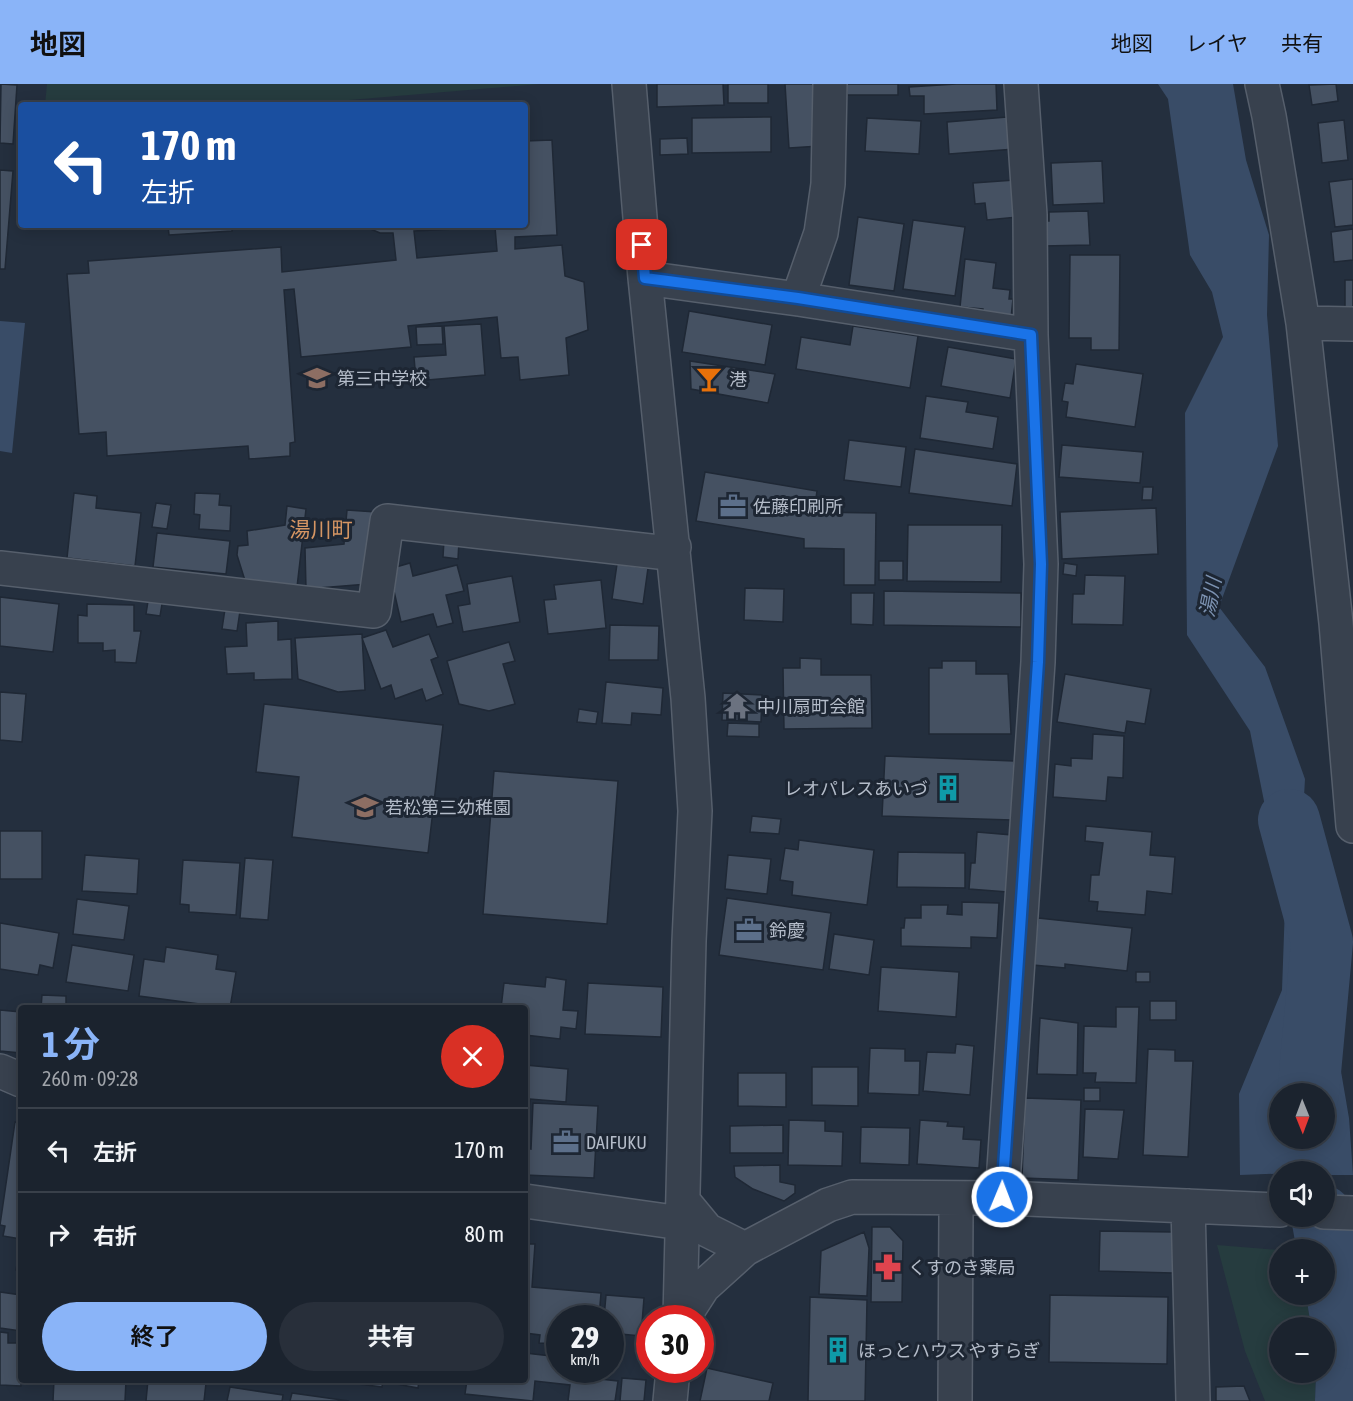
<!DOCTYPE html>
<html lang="ja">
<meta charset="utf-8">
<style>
:root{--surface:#1b232e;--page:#282f3a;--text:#f1f3f6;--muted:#a0a4aa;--line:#39404a;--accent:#8ab4f8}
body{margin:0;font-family:"Asap Condensed","Noto Sans JP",sans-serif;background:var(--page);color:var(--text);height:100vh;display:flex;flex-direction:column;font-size:22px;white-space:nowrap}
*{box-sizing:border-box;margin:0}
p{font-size:20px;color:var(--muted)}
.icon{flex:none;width:33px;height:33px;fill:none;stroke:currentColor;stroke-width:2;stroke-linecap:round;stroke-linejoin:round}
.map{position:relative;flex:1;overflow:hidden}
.panel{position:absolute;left:18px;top:921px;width:510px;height:378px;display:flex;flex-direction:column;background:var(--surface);border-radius:6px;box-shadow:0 3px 15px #0003,0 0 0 2px var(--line)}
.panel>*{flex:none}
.hud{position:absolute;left:18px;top:18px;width:510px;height:126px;border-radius:6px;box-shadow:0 3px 15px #0003,0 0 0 2px var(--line);background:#1a4fa0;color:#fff;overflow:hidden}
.needle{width:39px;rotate:179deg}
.fabs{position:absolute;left:1269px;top:999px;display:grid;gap:12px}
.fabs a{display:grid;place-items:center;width:66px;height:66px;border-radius:50%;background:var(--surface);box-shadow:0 3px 15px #0003,0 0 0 2px var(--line);font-size:30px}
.speed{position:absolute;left:546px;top:1221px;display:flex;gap:12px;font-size:30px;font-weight:700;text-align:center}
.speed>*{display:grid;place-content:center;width:78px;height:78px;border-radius:50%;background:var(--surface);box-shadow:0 3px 15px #0003,0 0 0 2px var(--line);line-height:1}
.speed small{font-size:15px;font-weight:400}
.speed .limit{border:9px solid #d22;background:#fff;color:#111}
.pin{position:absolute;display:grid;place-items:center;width:51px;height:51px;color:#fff;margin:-26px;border-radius:12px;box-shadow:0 3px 9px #0006}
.me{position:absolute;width:66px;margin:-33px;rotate:1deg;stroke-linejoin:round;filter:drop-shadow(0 0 4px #0008)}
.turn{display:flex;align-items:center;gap:21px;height:126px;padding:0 24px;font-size:27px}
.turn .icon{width:78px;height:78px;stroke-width:2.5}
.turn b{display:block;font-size:42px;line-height:51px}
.round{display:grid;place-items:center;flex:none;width:63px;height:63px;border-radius:32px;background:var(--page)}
.summary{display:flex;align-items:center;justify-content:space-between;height:102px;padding:0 24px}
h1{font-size:36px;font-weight:700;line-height:45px;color:var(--accent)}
.action{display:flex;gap:12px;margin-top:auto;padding:12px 24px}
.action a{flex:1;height:69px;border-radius:36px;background:var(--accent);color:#111;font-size:24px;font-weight:700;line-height:69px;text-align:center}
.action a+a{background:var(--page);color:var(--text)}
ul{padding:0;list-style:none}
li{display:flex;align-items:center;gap:18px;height:84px;padding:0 24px;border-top:2px solid var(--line)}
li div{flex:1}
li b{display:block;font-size:22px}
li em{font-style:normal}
header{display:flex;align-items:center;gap:36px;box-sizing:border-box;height:84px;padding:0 30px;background:var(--accent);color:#111}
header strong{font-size:28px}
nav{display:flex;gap:33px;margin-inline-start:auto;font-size:21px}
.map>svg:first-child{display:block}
.green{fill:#263c3f}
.water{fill:#394c67;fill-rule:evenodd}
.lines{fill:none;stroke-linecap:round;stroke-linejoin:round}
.river{stroke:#394c67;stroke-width:62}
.building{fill:#455162;stroke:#1f2835;stroke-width:1.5;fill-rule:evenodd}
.minor-casing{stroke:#565f6c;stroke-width:36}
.minor{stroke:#38414e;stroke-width:33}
.route-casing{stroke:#114b97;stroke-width:15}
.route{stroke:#1a73e8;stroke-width:10}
.labels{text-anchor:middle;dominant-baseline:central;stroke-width:6;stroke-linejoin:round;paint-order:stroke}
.poi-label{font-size:18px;fill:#b4bcc9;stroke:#1d2633;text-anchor:start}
.water-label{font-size:20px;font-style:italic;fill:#7c92b1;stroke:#1d2633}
.quarter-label{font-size:21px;fill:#d59563;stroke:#1d2633}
</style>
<header>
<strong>地図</strong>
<nav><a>地図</a><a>レイヤ</a><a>共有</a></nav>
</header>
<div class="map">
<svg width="1353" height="1317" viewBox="0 0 1353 1317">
<rect width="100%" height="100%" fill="#242f3e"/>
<path class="green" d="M47,0H540L290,21H45Z
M1217,1161L1279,1166L1280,1210L1306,1211L1311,1243L1280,1244V1288L1316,1289L1315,1317H1265L1245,1267Z
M1341,1167L1353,1168V1228Z"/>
<path class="water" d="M1158,0H1233L1246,76L1269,151L1267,231L1278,362L1219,523L1265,583L1305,695L1303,730L1312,818L1349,1034L1353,1091H1325L1324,1088L1240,1091L1239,1010L1282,906L1285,822L1250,647L1187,551L1185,329L1223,253L1212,208L1190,171L1168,15ZM1280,1010H1324V1054H1280Z
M0,237L25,239L12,369L0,367Z
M1325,1167H1341L1353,1228V1317H1315L1316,1289L1324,1288V1244L1311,1243L1306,1211L1324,1210Z"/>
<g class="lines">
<path class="river" d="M1289,736L1322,858L1308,1010
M1322,1132L1332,1188L1353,1254"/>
</g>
<path class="building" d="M1,0L17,1L13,60L0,59Z
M657,0H723L724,21L657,23Z
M728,0H768V19H728Z
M785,0H816L820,62L789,64Z
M847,0H898V11H847Z
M956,0H996L997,26L924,30V12H910L909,3Z
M1336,0L1338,17L1312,21L1309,1Z
M771,33V68L692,69V34Z
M1007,33L1015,65L949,70L947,38Z
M867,34L921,37L919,70L865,67Z
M1344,36L1348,76L1322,79L1318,39Z
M687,54L688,70L660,71V55Z
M552,56L557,151L515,153V165L562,161L565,192L584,198L588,246L566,254L569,291L520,296L518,273L501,274L497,233L408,242L411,263L301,273L294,205L284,206L295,358L290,359V372L249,375L248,362L107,372L106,348L79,350L67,190L89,189L88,177L281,163L282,188L396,176L393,149H380L361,141H525V57ZM495,143L497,167L417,174L414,147Z
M1102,77L1104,119L1053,121L1051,79Z
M0,86L13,87L5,185H0Z
M1353,95V141L1335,143L1329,98Z
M1015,96L1018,133L987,136L985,119L975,120L973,99Z
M1088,127L1090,161L1043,162V137H1049V128Z
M858,133L904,140L894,207L849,201Z
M913,136L965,143L955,212L903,205Z
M168,141H232V147L169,151Z
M1353,145V176L1334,178L1331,148Z
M1070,171H1120L1119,266H1091V254H1069Z
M965,175L996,179L993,204L1010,206L1009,215H1013L1011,234L983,231V225L960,223Z
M1345,196H1353V227H1345Z
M689,227L772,241L765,281L682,268Z
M481,240L485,291L416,297L414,273L446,271L444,242Z
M442,242L443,260L417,261L416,243Z
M853,242L918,252L910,304L796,285L801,253L850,261Z
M948,263L1016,275L1010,314L941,302Z
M690,277L775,290L768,319L691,305Z
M1076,280L1143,290L1135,343L1066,333L1068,318L1062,317L1065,299L1073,300Z
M926,312L968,318L966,328L998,333L993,365L920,354Z
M849,356L906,363L901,403L844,396Z
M1062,361L1143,368L1140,399L1059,393Z
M915,365L1017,380L1012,422L909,409Z
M705,388L817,407L814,428L876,429L875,501H844V465L804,464V455L696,437Z
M1143,403H1153L1152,416H1142Z
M74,409L97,412L96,424L141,429L135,482L67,474Z
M195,409L220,410L219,421L231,422L230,447L199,445L200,431L194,430Z
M156,419L171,421L167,445L152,443Z
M287,422L306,425L297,503H247L237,471L238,462L248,461L247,447L285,441Z
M1156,424L1158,470L1062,475L1060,428Z
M347,426L376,428L368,500L306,505L305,464L344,460Z
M908,441H1002L1001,498L907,497Z
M157,449L230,457L226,490L153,483Z
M444,456L459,457L458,475L443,473Z
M879,477H903V496H879Z
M410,479L413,492L457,481L464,507L446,511L453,539L437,543L433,530L401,538L389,485Z
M1064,479L1077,481L1076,492L1063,490Z
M617,480L648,484L643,520L612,515Z
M1085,491L1125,492L1123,541L1072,540L1073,510H1084Z
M512,492L520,538L463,548L458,522L470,520L467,500Z
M601,496L606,544L548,550L544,516L556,515L554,501Z
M745,504L784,505L783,538L744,536Z
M884,507L1021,509V543L884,541Z
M851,509H874L873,541L851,540Z
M149,511L163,514L160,532L146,530Z
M0,513L59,520L53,568L0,562Z
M87,520L134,521V547H141L136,579L115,578V566L103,567V559H78V531L87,532Z
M225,525L240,527L237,547L222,545Z
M278,537V556L291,555L292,595L254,596V589L227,590L225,563L247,562L246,539Z
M610,541L659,542L658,576H609Z
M386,546L393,563L429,550L438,573L431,576L443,610L426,617L422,605L395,615L391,601L381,605L362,554Z
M362,550L365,606L338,608L298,595L295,554Z
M509,558L515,577L503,580L515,620L489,627L459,620L447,577Z
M800,574L821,575V591H871L872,644L784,645L783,584H800Z
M942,577H976V590H1008L1011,650H929V584H942Z
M1065,590L1151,605L1145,640L1127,637L1125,649L1057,638Z
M606,598L663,604L661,631L632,629L631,641L602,639Z
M0,608L26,610L22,658L0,656Z
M723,609L762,611L761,638L722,636Z
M264,620L443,641L428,769L292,753L299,693L256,688Z
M579,625L598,628L596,640L577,638Z
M728,639L759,640V653L727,652Z
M1093,650L1124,652L1123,694L1108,693L1106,717L1053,713L1055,680L1071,682V674L1092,675Z
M885,672L1014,677L1012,736L882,732Z
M494,687L618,697L607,840L483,830Z
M752,732L781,735L779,750L750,748Z
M1086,742L1152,748L1150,771L1175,773L1172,810L1147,807L1145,831L1097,827L1098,818L1089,817L1091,791H1099L1103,759L1085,757Z
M0,747H42V795H0Z
M977,748L1012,751L1008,808L969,805L971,779H975Z
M799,756L874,766L867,821L792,811L793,798L780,796L785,764L798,766Z
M898,768L965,769V804L897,803Z
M85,771L139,775L137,810L82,807Z
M728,771L771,775L767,810L725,805Z
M245,774L273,776L268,836L240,834Z
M183,776L240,779L236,831L189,828V821L180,820Z
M727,814L831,829L823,886L719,871Z
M77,815L129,822L124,856L73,850Z
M962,818L999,819L997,854L971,853V864L901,862V844H904L905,834H921V821H948L947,830L962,831Z
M1038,834L1132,844L1127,887L1065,880V884L1033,881Z
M0,839L59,849L53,884L40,881L38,891L0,885Z
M834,850L874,856L869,891L829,885Z
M72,861L134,871L128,907L66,898Z
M166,863L218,871L216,885L236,888L230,924L139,912L144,875L164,878Z
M881,883L959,888L956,933L878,927Z
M1136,888H1150V898H1136Z
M546,893L566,896L563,926L578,927L576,945L561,943L560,955L525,951V924H501L504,899L545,903Z
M588,899L663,903L661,953L585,950Z
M42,911L66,912V924H41Z
M1150,917H1176V936H1150Z
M1116,923H1139L1136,999L1095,998L1096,989H1083L1084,942L1116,943Z
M0,926L21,928V969L0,967Z
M1040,934L1078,939L1077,991L1037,990Z
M956,960L974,962L970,1011L923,1007L927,968L955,969Z
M870,964L905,965V977H920L919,1011L868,1009Z
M1148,965L1175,966V977H1193L1188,1073L1143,1071Z
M525,981L568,985L566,1018L530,1015L529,1024H525Z
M812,983H858V1022L812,1021Z
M738,989H786V1023L738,1022Z
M1084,1004H1100V1017H1084Z
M1025,1014L1081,1016L1078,1096L1022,1094Z
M533,1019L598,1022L594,1094L525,1091L526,1064L531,1065Z
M1085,1025L1124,1026L1118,1075L1083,1073Z
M789,1036L825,1037V1047L843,1048L842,1082L788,1081Z
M920,1036L948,1038L947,1042L964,1043L963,1055L981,1056L979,1084L917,1080Z
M15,1038L21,1039V1155L3,1152L5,1142L0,1141Z
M783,1041V1069H730V1042Z
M861,1043L910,1044L909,1081L860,1079Z
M780,1081V1098L795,1101V1109L784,1117L753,1105L735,1093L734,1082Z
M872,1143H890L903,1157L902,1218H871Z
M1100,1147L1173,1148V1189L1099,1187Z
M864,1148L869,1164L867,1212L819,1210L821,1167Z
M21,1159V1187L16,1186Z
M525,1160H535L532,1203L601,1209L599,1234H560V1260L539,1259L540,1251L525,1249Z
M0,1208L21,1211V1247L0,1244Z
M606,1211L644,1214L641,1252L610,1249V1234H604Z
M1050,1211L1168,1213L1167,1280L1049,1278Z
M810,1213L867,1216L865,1317H808Z
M0,1248L8,1249V1259H21V1302L0,1301Z
M525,1269L560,1273V1286H592L600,1295L618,1297L615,1317H568L570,1301L535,1297L533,1317L465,1310L467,1296H525Z
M707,1284L773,1299L769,1317H700Z
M622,1294L646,1296L644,1317H620Z
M54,1296H126L125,1317H53Z
M148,1296L206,1299L204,1317H146Z
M352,1296H383L382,1303L351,1299Z
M386,1296H419L418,1304L386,1298Z
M1244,1302L1250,1317H1216V1303Z
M230,1303L283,1311L282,1317H227Z
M292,1309L349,1317H290Z"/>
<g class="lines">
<g class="minor-casing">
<path id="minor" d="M629,0L645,194L688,614L695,727L689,857L680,1234
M1262,0L1269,32L1303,239L1336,539L1353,742
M645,194L798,215L1031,251
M798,215L821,149L828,100L830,0
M1303,239L1353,240
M0,484L374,527L387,437L659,468L674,463
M0,987L21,996
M1002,1114L1038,578L1041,480L1031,251L1030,131L1021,0
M525,1117L681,1139
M683,1117L707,1146L745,1165
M1188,1122L1193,1317
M1324,1128L1353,1129
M683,1234L703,1203L745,1165L828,1121L852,1113L1002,1114L1280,1126
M670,1317L673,1286
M955,1317L956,1127"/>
</g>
<use href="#minor" class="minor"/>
</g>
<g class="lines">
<g class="route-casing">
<path id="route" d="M642,161L645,194L798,214L1031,251L1041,480L1038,578L1002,1113"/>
</g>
<use href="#route" class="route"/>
</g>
<defs>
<g id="school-bare" transform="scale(2.07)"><path d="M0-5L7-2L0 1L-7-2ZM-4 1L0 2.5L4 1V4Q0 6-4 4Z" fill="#8d6e63" stroke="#1d2633" stroke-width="2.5" paint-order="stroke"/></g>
<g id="bar-bare" transform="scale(2.07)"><path d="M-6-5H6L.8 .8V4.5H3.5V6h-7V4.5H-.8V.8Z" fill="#e8710a" stroke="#1d2633" stroke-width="2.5" paint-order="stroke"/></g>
<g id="office-bare" transform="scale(2.07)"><path d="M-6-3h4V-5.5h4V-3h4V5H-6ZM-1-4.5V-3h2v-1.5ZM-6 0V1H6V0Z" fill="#5c6f8a" stroke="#1d2633" stroke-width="2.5" paint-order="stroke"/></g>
<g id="temple-bare" transform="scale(2.07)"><path d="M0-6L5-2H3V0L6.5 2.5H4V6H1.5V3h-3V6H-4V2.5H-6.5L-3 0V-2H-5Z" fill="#6b7280" stroke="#1d2633" stroke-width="2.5" paint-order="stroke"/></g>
<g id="building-bare" transform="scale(2.07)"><path d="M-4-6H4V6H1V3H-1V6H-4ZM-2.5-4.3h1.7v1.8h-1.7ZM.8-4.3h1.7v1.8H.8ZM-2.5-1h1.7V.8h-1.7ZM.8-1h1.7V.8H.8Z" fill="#0f9aa8" stroke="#1d2633" stroke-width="2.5" paint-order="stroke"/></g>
<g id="pharmacy-bare" transform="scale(2.07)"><path d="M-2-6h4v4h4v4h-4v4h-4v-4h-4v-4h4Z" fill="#e0444e" stroke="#1d2633" stroke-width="2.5" paint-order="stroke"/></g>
</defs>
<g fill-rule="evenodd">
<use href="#school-bare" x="317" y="294"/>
<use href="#bar-bare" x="709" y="295"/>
<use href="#office-bare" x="733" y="422"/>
<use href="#temple-bare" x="737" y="622"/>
<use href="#building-bare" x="948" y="704"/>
<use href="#school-bare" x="365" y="723"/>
<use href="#office-bare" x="749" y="846"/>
<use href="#office-bare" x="566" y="1058"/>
<use href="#pharmacy-bare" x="888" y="1183"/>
<use href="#building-bare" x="838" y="1266"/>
</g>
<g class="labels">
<g class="poi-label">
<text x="337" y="294">第三中学校</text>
<text x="729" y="295">港</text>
<text x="753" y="422">佐藤印刷所</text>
<text x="757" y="622">中川扇町会館</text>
<text x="928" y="704" text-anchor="end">レオパレスあいづ</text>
<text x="385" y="723">若松第三幼稚園</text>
<text x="769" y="846">鈴慶</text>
<text x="586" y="1058">DAIFUKU</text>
<text x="908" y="1183">くすのき薬局</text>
<text x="858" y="1266">ほっとハウス やすらぎ</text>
</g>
<g class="water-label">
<text transform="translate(1210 513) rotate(-79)">湯川</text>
</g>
<g class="quarter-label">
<text x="321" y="445">湯川町</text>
</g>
</g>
</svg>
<div class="fabs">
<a><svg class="needle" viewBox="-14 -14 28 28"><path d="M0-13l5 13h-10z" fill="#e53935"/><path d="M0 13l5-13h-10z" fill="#a0a4aa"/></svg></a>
<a><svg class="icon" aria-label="sound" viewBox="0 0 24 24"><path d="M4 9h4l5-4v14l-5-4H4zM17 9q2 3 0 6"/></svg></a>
<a>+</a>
<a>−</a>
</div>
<div class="speed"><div>29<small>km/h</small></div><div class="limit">30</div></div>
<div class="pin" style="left:642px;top:161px;background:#d93025"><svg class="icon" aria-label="arrive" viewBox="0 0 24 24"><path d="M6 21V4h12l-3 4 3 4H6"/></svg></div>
<svg class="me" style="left:1002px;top:1113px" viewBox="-20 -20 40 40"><circle r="17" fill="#1a73e8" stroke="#fff" stroke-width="3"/><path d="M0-11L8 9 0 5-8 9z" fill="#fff"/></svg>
<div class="hud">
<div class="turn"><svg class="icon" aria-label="left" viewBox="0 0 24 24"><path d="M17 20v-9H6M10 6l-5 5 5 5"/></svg><div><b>170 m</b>左折</div></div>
</div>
<section class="panel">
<div class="summary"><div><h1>1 分</h1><p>260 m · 09:28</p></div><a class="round" style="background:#d93025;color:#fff"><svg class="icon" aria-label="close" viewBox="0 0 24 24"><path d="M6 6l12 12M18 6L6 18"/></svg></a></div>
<ul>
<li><svg class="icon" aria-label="left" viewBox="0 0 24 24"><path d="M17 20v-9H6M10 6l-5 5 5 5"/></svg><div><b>左折</b></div><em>170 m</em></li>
<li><svg class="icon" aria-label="right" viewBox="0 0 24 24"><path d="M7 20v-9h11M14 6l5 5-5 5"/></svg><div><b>右折</b></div><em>80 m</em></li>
</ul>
<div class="action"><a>終了</a><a>共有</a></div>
</section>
</div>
